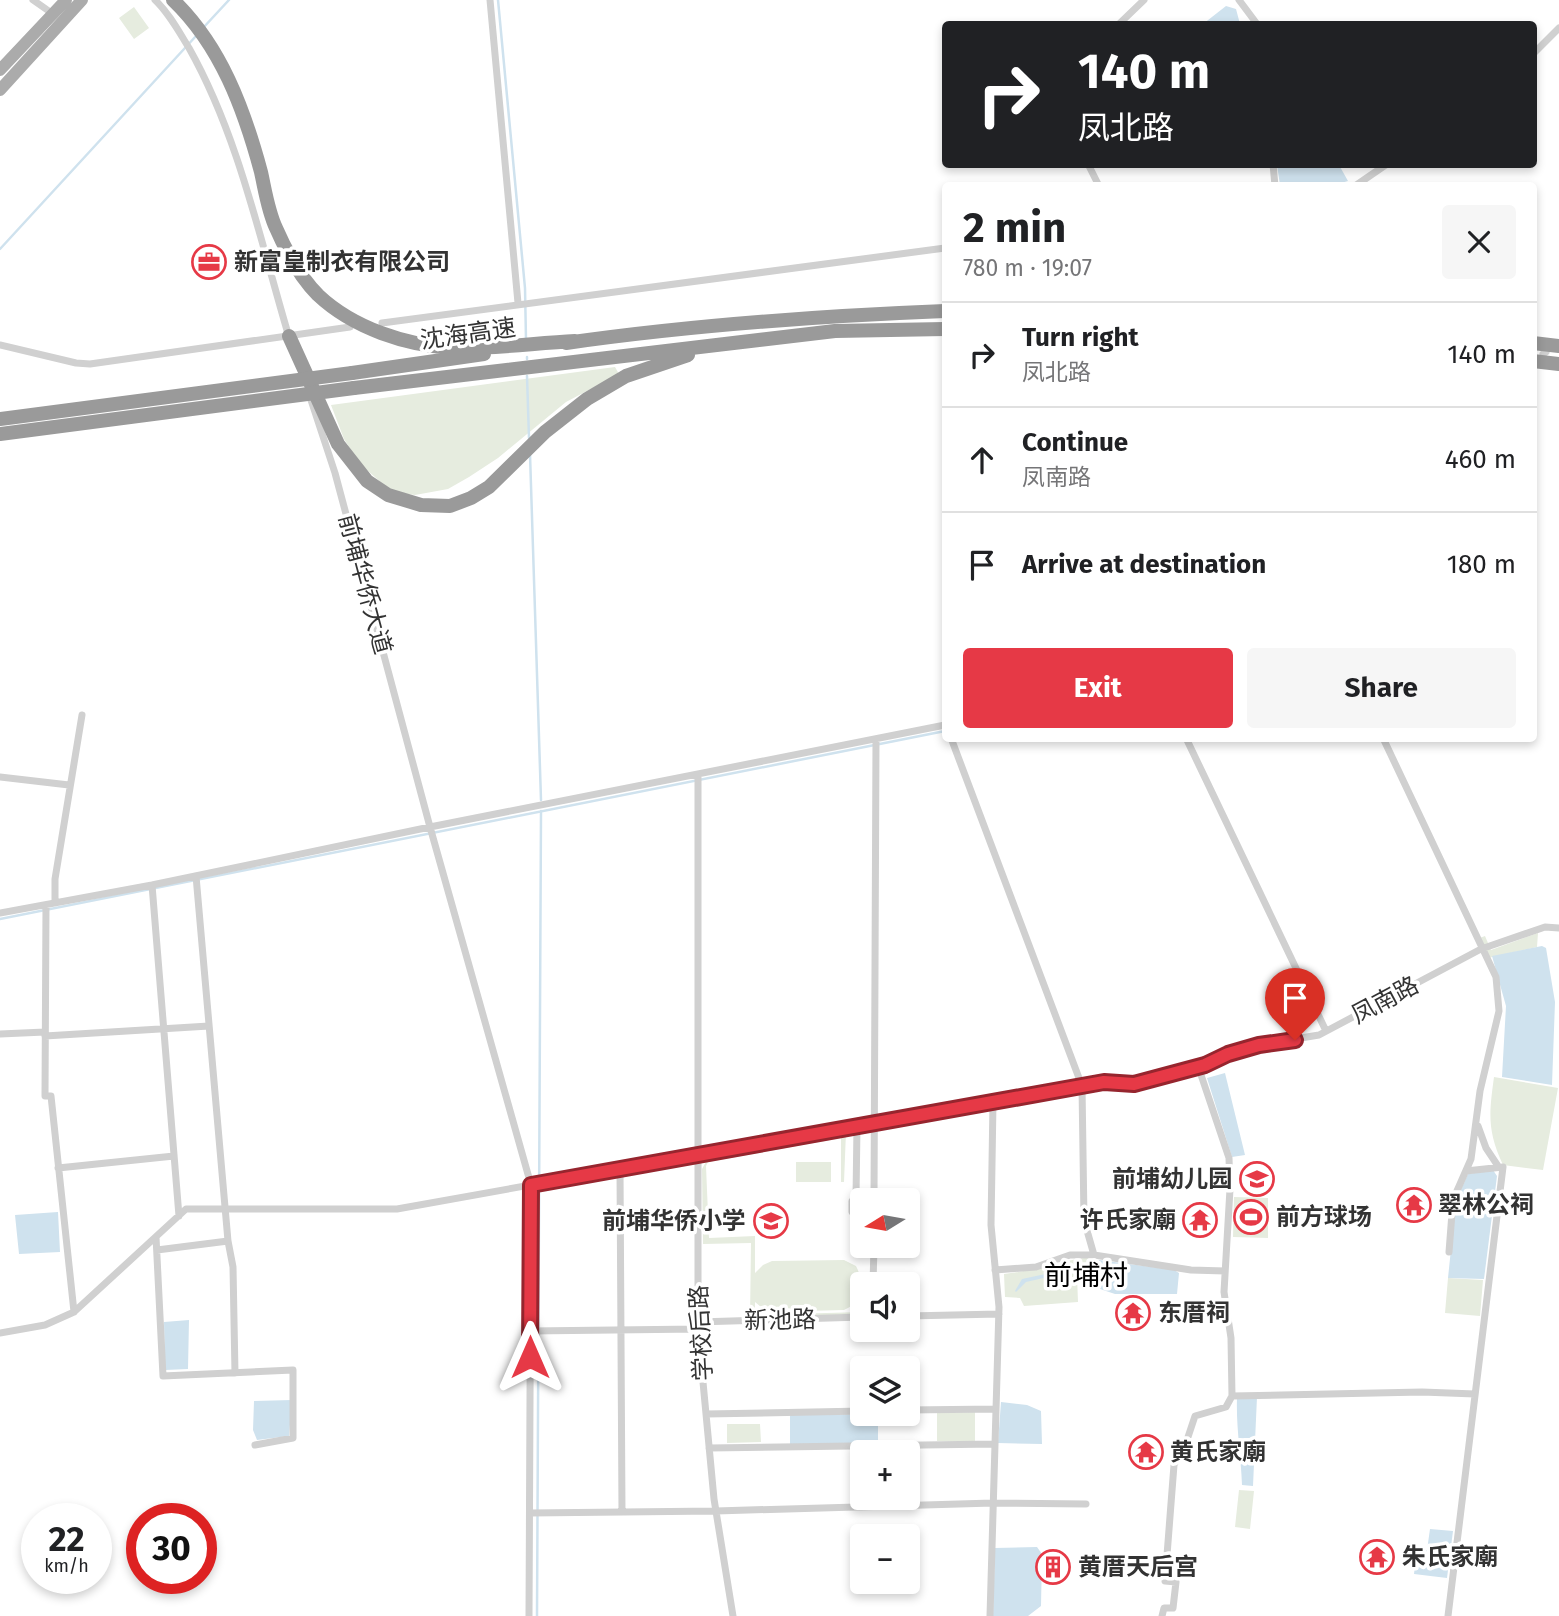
<!DOCTYPE html>
<meta charset="utf-8">
<style>
:root{--surface:#fff;--page:#f6f6f6;--text:#202124;--muted:#757577;--line:#e0e0e0;--accent:#e63946}
body{margin:0;font-family:"Fira Sans","Noto Sans SC",sans-serif;background:var(--page);color:var(--text);height:100vh;display:flex;flex-direction:column;font-size:26px;white-space:nowrap}
*{box-sizing:border-box;margin:0}
p{font-size:23px;color:var(--muted)}
.icon{flex:none;width:38px;height:38px;fill:none;stroke:currentColor;stroke-width:2;stroke-linecap:round;stroke-linejoin:round}
.map{position:relative;flex:1;overflow:hidden}
.sheet{position:absolute;left:942px;top:182px;width:595px;height:560px;display:flex;flex-direction:column;background:var(--surface);border-radius:7px;box-shadow:0 4px 10px #0003}
.sheet>*{flex:none}
.top-card{position:absolute;left:942px;top:21px;width:595px;height:147px;border-radius:7px;box-shadow:0 4px 10px #0003;background:#202124;color:#fff;overflow:hidden}
.needle{width:46px;rotate:259deg}
.buttons{position:absolute;left:850px;top:1188px;display:grid;gap:14px}
.buttons a{display:grid;place-items:center;width:70px;height:70px;border-radius:7px;background:var(--surface);box-shadow:0 4px 10px #0003;font-size:35px}
.speed{position:absolute;left:21px;top:1503px;display:flex;gap:14px;font-size:35px;font-weight:700;text-align:center}
.speed>*{display:grid;place-content:center;width:91px;height:91px;border-radius:50%;background:var(--surface);box-shadow:0 4px 10px #0003;line-height:1}
.speed small{font-size:18px;font-weight:400}
.speed .limit{border:10px solid #d22;background:#fff;color:#111}
.pin{position:absolute;display:grid;place-items:center;width:60px;height:60px;color:#fff;margin:-72px -30px;border-radius:50% 50% 50% 0;rotate:-45deg;box-shadow:0 0 7px #0007}
.pin .icon{rotate:45deg}
.me{position:absolute;width:77px;margin:-38px;rotate:0deg;stroke-linejoin:round;filter:drop-shadow(0 0 5px #0008)}
.turn{display:flex;align-items:center;gap:24px;height:147px;padding:0 21px;font-size:32px}
.turn .icon{width:91px;height:91px;stroke-width:2.5}
.turn b{display:block;font-size:49px;line-height:60px}
.round{display:grid;place-items:center;flex:none;width:74px;height:74px;border-radius:7px;background:var(--page)}
.headline{display:flex;align-items:center;justify-content:space-between;height:119px;padding:0 21px}
h1{font-size:42px;font-weight:700;line-height:52px}
.primary-button{display:flex;gap:14px;margin-top:auto;padding:14px 21px}
.primary-button a{flex:1;height:80px;border-radius:7px;background:var(--accent);color:#fff;font-size:28px;font-weight:700;line-height:80px;text-align:center}
.primary-button a+a{background:var(--page);color:var(--text)}
ul{padding:0;list-style:none}
li{display:flex;align-items:center;gap:21px;height:105px;padding:0 21px;border-top:2px solid var(--line)}
li div{flex:1}
li b{display:block;font-size:26px}
li em{font-style:normal}
.map>svg:first-child{display:block}
.green{fill:#e6ecdf}
.water{fill:#cfe2ee}
.lines{fill:none;stroke-linecap:round;stroke-linejoin:round}
.stream{stroke:#cfe2ee;stroke-width:2.5}
.street{stroke:#d0d0d0;stroke-width:7}
.primary{stroke:#ababab;stroke-width:12}
.highway{stroke:#9a9a9a;stroke-width:14}
.highway-bridge{stroke:#9a9a9a;stroke-width:14}
.route-casing{stroke:#96252e;stroke-width:18}
.route{stroke:#e63946;stroke-width:12}
.labels{text-anchor:middle;dominant-baseline:central;stroke-width:7;stroke-linejoin:round;paint-order:stroke}
.poi-label{font-size:24px;font-weight:bold;fill:#333;stroke:#fff;text-anchor:start}
.street-label{font-size:24px;fill:#333;stroke:#fff}
.quarter-label{font-size:28px;fill:#000;stroke:#fff}
</style>
<div class="map">
<svg width="1559" height="1616" viewBox="0 0 1559 1616">
<rect width="100%" height="100%" fill="#fff"/>
<path class="green" d="M134,7L149,28L134,39L119,18Z
M615,367L619,374L566,402L498,458L469,477L448,489L415,495L392,492L360,464L344,439L331,405Z
M1538,933L1537,947L1488,958L1477,939L1485,936L1491,950Z
M1494,1077L1558,1088L1543,1170L1503,1165C1487,1130 1489,1114 1494,1077Z
M846,1132L844,1182H841V1138L708,1162L706,1166L709,1238L755,1236V1273L763,1265L772,1261L844,1260L856,1266C865,1284 865,1301 844,1310L767,1312L755,1302V1315L863,1312V1317L750,1319L751,1243L703,1244L702,1169L708,1158Z
M796,1162H831V1182H796Z
M1234,1197L1268,1198V1238L1233,1237Z
M1092,1257L1094,1276H1077L1078,1302L1024,1306L1020,1298L1005,1297L1004,1274C1034,1271 1062,1260 1092,1257Z
M1448,1278L1483,1280L1480,1316L1445,1313Z
M975,1412V1442L937,1441V1413Z
M727,1424H760L761,1442L727,1443Z
M1239,1490L1254,1491L1250,1529L1235,1527Z"/>
<path class="water" d="M1226,6L1236,9L1240,24H1203Z
M1277,165H1339L1348,181L1334,185H1280Z
M1542,946L1546,948L1555,1002L1552,1085L1502,1077L1506,1006L1492,956Z
M1225,1073L1245,1155L1232,1157L1207,1078Z
M1493,1170L1497,1176L1484,1279L1448,1278L1456,1201L1468,1174Z
M58,1212L60,1252L19,1254L15,1215Z
M1099,1260L1174,1270L1179,1273L1177,1294H1115L1100,1289Z
M1083,1266H1093L1094,1276H1077L1070,1272L1026,1282L1016,1292L1015,1291L1022,1279Z
M189,1320L188,1369L165,1370L164,1322Z
M1257,1397L1253,1486L1242,1485C1241,1455 1236,1428 1237,1398Z
M292,1400L289,1436L257,1440L253,1430L254,1401Z
M1001,1402L1027,1405L1041,1411L1042,1444L998,1443Z
M878,1414V1445L790,1446V1415Z
M1430,1529L1453,1531L1447,1578L1414,1574L1417,1549L1427,1550Z
M1037,1547L1042,1554L1041,1606L1028,1616H993L995,1548Z"/>
<g class="lines">
<path class="stream" d="M498,0L525,288L526,340
M203,28L229,0
M0,249L196,36
M527,357V359
M527,376L529,438
M530,454L541,800
M0,919L945,731
M537,1616L541,811"/>
<path class="street" d="M33,0L53,14
M155,0C169,13 179,32 189,48C239,137 260,240 289,337
M490,0L518,303
M1239,0L1257,24
M1119,24L1144,0
M1533,54L1559,28
M1088,164L1099,186
M1273,164L1275,186
M1355,186L1387,164
M382,323L945,248
M0,345L76,363L90,364L350,327
M1543,354L1546,352
M309,394L335,473L430,827L531,1185L529,1616
M951,738L1082,1086L1084,1220L1094,1255
M1186,738L1326,1031
M1383,738L1496,977L1499,1011L1480,1091L1471,1159L1453,1200L1449,1252
M698,774V1329L714,1499L733,1616
M0,777L69,785
M152,885L179,1216
M55,903V879L82,715
M46,905L45,1096H51L74,1312
M0,913L152,885L430,827L945,725
M0,1034L45,1032
M45,1036L209,1026
M1198,1066L1229,1158L1230,1189L1224,1292L1231,1338L1232,1396L1422,1392L1475,1394
M1478,1126L1486,1148L1498,1166
M58,1168L174,1156
M620,1169L622,1512
M856,1197L857,1126
M874,1200L876,739
M863,1218L857,1217L852,1212V1201L861,1195L868,1196L872,1200
M156,1237L163,1376L293,1370V1438L255,1445
M228,1241L233,1267L235,1373
M157,1250L228,1241L196,876
M995,1270L1036,1267L1070,1255H1094L1191,1270L1225,1271
M873,1284L874,1246
M908,1316L999,1314
M698,1322L863,1317
M530,1331L698,1329
M0,1333L45,1325L74,1312L186,1209H397L1104,1082L1134,1084L1205,1064L1228,1054L1259,1045L1319,1035L1481,949L1545,927L1559,928
M908,1410L996,1409
M706,1414L863,1411
M709,1448L995,1444
M530,1513L716,1511L993,1503L1086,1504
M990,1616L999,1307L991,1225L993,1102
M1162,1616L1164,1608H1173L1176,1582L1165,1581L1174,1465L1187,1440L1195,1416L1226,1407L1232,1396
M1448,1616L1503,1167L1466,1171"/>
<path class="primary" d="M0,70L66,0
M0,90L82,0"/>
<path class="highway" d="M173,0C221,46 244,109 261,172C265,190 268,211 276,228C286,251 300,277 318,295C353,328 407,346 454,348C494,349 535,343 575,341
M289,336L338,444L367,481L388,495L421,505L450,506L471,498L489,487L545,432L587,399L626,376L688,355
M566,343C692,325 818,316 945,311
M1533,343L1559,346
M1533,361L1559,364
M352,373L484,354
M354,388L835,331L945,329"/>
<path class="highway-bridge" d="M0,419L352,373
M0,434L354,388"/>
</g>
<g class="lines">
<g class="route-casing">
<path id="route" d="M530,1357L531,1185L1104,1082L1134,1084L1205,1065L1228,1054L1259,1045L1295,1040"/>
</g>
<use href="#route" class="route"/>
</g>
<defs>
<g id="office-ring" transform="scale(1.75)"><circle r="9.5" fill="#fff" stroke="#e63946" stroke-width="1.5"/><path d="M-6-3h4V-5.5h4V-3h4V5H-6ZM-1-4.5V-3h2v-1.5ZM-6 0V1H6V0Z" fill="#e63946"/></g>
<g id="school-ring" transform="scale(1.75)"><circle r="9.5" fill="#fff" stroke="#e63946" stroke-width="1.5"/><path d="M0-5L7-2L0 1L-7-2ZM-4 1L0 2.5L4 1V4Q0 6-4 4Z" fill="#e63946"/></g>
<g id="temple-ring" transform="scale(1.75)"><circle r="9.5" fill="#fff" stroke="#e63946" stroke-width="1.5"/><path d="M0-6L5-2H3V0L6.5 2.5H4V6H1.5V3h-3V6H-4V2.5H-6.5L-3 0V-2H-5Z" fill="#e63946"/></g>
<g id="stadium-ring" transform="scale(1.75)"><circle r="9.5" fill="#fff" stroke="#e63946" stroke-width="1.5"/><path d="M0-5a6.5 5 0 1 0 0 10a6.5 5 0 1 0 0-10ZM-3.5-1.8h7v3.6h-7Z" fill="#e63946"/></g>
<g id="building-ring" transform="scale(1.75)"><circle r="9.5" fill="#fff" stroke="#e63946" stroke-width="1.5"/><path d="M-4-6H4V6H1V3H-1V6H-4ZM-2.5-4.3h1.7v1.8h-1.7ZM.8-4.3h1.7v1.8H.8ZM-2.5-1h1.7V.8h-1.7ZM.8-1h1.7V.8H.8Z" fill="#e63946"/></g>
</defs>
<g fill-rule="evenodd">
<use href="#office-ring" x="209" y="262"/>
<use href="#school-ring" x="1257" y="1179"/>
<use href="#temple-ring" x="1414" y="1205"/>
<use href="#stadium-ring" x="1251" y="1217"/>
<use href="#temple-ring" x="1200" y="1220"/>
<use href="#school-ring" x="771" y="1221"/>
<use href="#temple-ring" x="1133" y="1313"/>
<use href="#temple-ring" x="1146" y="1452"/>
<use href="#temple-ring" x="1377" y="1557"/>
<use href="#building-ring" x="1053" y="1567"/>
</g>
<g class="labels">
<g class="poi-label">
<text x="234" y="262">新富皇制衣有限公司</text>
<text x="1232" y="1179" text-anchor="end">前埔幼儿园</text>
<text x="1438" y="1205">翠林公祠</text>
<text x="1276" y="1217">前方球场</text>
<text x="1176" y="1220" text-anchor="end">许氏家廟</text>
<text x="746" y="1221" text-anchor="end">前埔华侨小学</text>
<text x="1158" y="1313">东厝祠</text>
<text x="1170" y="1452">黄氏家廟</text>
<text x="1402" y="1557">朱氏家廟</text>
<text x="1078" y="1567">黄厝天后宫</text>
</g>
<g class="street-label">
<text transform="translate(468 334) rotate(-8)">沈海高速</text>
<text transform="translate(365 584) rotate(75)">前埔华侨大道</text>
<text transform="translate(1385 1000) rotate(-28)">凤南路</text>
<text transform="translate(780 1320) rotate(-1)">新池路</text>
<text transform="translate(701 1333) rotate(-93)">学校后路</text>
</g>
<g class="quarter-label">
<text x="1086" y="1275">前埔村</text>
</g>
</g>
</svg>
<div class="buttons">
<a><svg class="needle" viewBox="-14 -14 28 28"><path d="M0-13l5 13h-10z" fill="#e53935"/><path d="M0 13l5-13h-10z" fill="#757577"/></svg></a>
<a><svg class="icon" aria-label="sound" viewBox="0 0 24 24"><path d="M4 9h4l5-4v14l-5-4H4zM17 9q2 3 0 6"/></svg></a>
<a><svg class="icon" aria-label="layers" viewBox="0 0 24 24"><path d="M12 4l9 5-9 5-9-5zM3 14l9 5 9-5"/></svg></a>
<a>+</a>
<a>−</a>
</div>
<div class="speed"><div>22<small>km/h</small></div><div class="limit">30</div></div>
<div class="pin" style="left:1295px;top:1040px;background:#d93025"><svg class="icon" aria-label="arrive" viewBox="0 0 24 24"><path d="M6 21V4h12l-3 4 3 4H6"/></svg></div>
<svg class="me" style="left:530px;top:1357px" viewBox="-20 -20 40 40"><path d="M0-17L14 15 0 8-14 15z" fill="#e63946" stroke="#fff" stroke-width="4"/></svg>
<div class="top-card">
<div class="turn"><svg class="icon" aria-label="right" viewBox="0 0 24 24"><path d="M7 20v-9h11M14 6l5 5-5 5"/></svg><div><b>140 m</b>凤北路</div></div>
</div>
<section class="sheet">
<div class="headline"><div><h1>2 min</h1><p>780 m · 19:07</p></div><a class="round"><svg class="icon" aria-label="close" viewBox="0 0 24 24"><path d="M6 6l12 12M18 6L6 18"/></svg></a></div>
<ul>
<li><svg class="icon" aria-label="right" viewBox="0 0 24 24"><path d="M7 20v-9h11M14 6l5 5-5 5"/></svg><div><b>Turn right</b><p>凤北路</p></div><em>140 m</em></li>
<li><svg class="icon" aria-label="ahead" viewBox="0 0 24 24"><path d="M12 20V5M6 11l6-6 6 6"/></svg><div><b>Continue</b><p>凤南路</p></div><em>460 m</em></li>
<li><svg class="icon" aria-label="arrive" viewBox="0 0 24 24"><path d="M6 21V4h12l-3 4 3 4H6"/></svg><div><b>Arrive at destination</b></div><em>180 m</em></li>
</ul>
<div class="primary-button"><a>Exit</a><a>Share</a></div>
</section>
</div>
